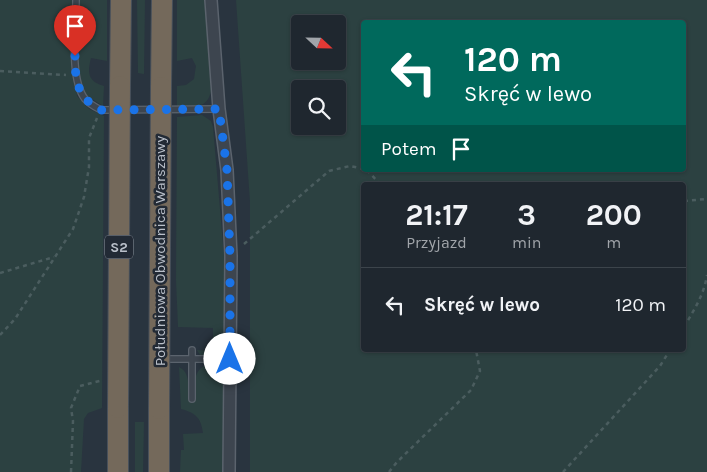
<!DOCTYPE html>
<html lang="pl">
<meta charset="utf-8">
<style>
:root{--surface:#1f272f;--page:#272f37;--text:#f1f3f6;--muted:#a1a5aa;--line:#3c444b}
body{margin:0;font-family:Karla,sans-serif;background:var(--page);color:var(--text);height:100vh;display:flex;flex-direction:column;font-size:19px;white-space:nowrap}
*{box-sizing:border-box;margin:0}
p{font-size:16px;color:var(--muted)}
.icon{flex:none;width:28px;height:28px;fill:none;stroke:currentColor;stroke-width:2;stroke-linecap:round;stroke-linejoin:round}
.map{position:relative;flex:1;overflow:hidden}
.drawer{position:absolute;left:361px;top:182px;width:325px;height:170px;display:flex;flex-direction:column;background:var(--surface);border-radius:5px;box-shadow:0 1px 4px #0004,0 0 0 1px var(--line)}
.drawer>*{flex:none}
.hud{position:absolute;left:361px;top:20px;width:325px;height:152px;border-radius:5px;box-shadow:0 1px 4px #0004,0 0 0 1px var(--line);background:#00695c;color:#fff;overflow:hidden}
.needle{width:32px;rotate:112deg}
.tools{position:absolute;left:291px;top:15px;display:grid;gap:10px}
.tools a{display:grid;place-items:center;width:55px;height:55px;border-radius:5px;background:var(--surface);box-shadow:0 1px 4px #0004,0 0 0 1px var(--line);font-size:25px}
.pin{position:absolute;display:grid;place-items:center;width:42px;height:42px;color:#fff;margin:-51px -21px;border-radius:50% 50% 50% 0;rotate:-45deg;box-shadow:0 0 5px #0007}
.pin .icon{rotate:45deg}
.me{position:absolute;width:55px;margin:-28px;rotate:0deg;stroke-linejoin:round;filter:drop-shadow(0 0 4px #0008)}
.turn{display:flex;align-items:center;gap:18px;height:105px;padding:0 20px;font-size:22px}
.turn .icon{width:65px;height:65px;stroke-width:2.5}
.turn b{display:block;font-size:35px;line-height:42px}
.then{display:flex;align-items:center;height:48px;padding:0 20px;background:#0003;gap:10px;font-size:19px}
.eta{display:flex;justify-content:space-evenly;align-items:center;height:85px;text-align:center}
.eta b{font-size:30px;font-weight:700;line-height:35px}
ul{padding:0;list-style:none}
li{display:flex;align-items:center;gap:15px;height:75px;padding:0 20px;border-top:1px solid var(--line)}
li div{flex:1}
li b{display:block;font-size:19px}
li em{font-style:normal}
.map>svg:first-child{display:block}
.green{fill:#2c4141;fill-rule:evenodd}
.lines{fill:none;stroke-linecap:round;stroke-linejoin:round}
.lane-casing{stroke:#5b636d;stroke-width:8}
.street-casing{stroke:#5b636d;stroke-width:14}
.highway-casing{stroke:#48505a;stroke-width:22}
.path{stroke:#4b5d5f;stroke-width:2.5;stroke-dasharray:4 4;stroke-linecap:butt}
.lane{stroke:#3d454f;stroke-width:5.5}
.street{stroke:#3d454f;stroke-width:11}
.highway{stroke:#74695b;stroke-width:20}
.highway-bridge-casing{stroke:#48505a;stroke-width:22;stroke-linecap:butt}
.highway-bridge{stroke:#74695b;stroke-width:20}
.route{stroke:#1a73e8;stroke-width:9;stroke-dasharray:0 16.2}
.labels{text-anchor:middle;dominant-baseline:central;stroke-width:5;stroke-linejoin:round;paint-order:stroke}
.shield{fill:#222a35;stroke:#8c939d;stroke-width:1}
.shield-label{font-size:14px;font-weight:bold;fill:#bac0ca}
.street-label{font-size:15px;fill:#bac0ca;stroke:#222a35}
</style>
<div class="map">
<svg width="707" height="472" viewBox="0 0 707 472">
<rect width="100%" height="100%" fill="#29343f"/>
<path class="green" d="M0,0H72L74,62L77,96L89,109L104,116L102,408L88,413L84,419L81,472H0Z
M79,0H107V61L91,58C87,73 88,82 104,86L103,106L84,94L79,80Z
M137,0H145L144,74L138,73Z
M177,0H208L211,91C207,110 193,106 177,106V86L186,85L194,79L196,66L192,58L177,61Z
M236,0H707V472H250V202ZM364,22H684V170H364ZM300,24H338V61H300ZM300,89H338V126H300ZM364,185H684V350H364Z
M202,115L211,121L213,127L224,256L226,340C224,354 213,361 200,355L197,350L213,351V328L178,327L176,280L177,117Z
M208,364H217L225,374L224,472H180L181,450H184L183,434L203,433C201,418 196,413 181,409L179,367C191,373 188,387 188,399H194C195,385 192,370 208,364Z
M135,422H144L143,472H135Z"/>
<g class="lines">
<g class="lane-casing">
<path id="lane" d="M76,0C76,27 69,78 85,99C89,104 95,107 101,110L219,109
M170,359H230
M192,399V350"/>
</g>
<g class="street-casing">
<path id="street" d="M211,0L219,109L227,170L231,256L229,472"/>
</g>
<g class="highway-casing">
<path id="highway" d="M120,86L121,0
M161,87L162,0
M118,472V408
M159,472V409"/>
</g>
<path class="path" d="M0,71L66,75
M367,170L381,185
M684,201L707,199
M244,244L329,171L350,166L364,169
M0,273L54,257
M684,327C694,310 704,295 707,275
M0,335L15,319L73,229L84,197L89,167V138L97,118
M71,472L73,421L71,408L80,386L103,380
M389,472L397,462L471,390L480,371L476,350
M563,472L660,366L670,350"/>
<use href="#lane" class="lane"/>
<use href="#street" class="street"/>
<use href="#highway" class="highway"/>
<g class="highway-bridge-casing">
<path id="highway-bridge" d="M118,408L120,86
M159,409L161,87"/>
</g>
<use href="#highway-bridge" class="highway-bridge"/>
</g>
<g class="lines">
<path class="route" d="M75,56C75,80 77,98 101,110L219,109L227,170L230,256V359"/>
</g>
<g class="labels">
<rect class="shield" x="105" y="235.5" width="28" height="23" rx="4"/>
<g class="shield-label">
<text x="119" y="247">S2</text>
</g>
<g class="street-label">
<text transform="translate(160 251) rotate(-90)">Południowa Obwodnica Warszawy</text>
</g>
</g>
</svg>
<div class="tools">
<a><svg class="needle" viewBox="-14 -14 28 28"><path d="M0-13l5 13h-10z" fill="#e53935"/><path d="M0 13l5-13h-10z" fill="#a1a5aa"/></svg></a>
<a><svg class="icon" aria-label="search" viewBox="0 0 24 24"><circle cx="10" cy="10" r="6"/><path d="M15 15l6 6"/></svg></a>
</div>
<div class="pin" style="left:75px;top:56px;background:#d93025"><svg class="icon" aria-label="arrive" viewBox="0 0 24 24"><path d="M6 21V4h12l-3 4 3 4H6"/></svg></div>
<svg class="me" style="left:230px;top:359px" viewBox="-20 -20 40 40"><circle r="19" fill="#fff"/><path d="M0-13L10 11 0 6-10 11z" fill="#1a73e8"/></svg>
<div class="hud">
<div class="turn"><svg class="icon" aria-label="left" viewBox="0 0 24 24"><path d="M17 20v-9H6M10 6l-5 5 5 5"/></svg><div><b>120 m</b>Skręć w lewo</div></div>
<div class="then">Potem<svg class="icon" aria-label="arrive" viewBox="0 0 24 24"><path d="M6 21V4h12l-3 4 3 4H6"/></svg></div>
</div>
<section class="drawer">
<div class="eta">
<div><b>21:17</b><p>Przyjazd</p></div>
<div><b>3</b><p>min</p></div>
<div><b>200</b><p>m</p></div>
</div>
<ul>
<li><svg class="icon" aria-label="left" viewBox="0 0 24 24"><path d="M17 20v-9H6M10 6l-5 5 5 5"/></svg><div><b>Skręć w lewo</b></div><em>120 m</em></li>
</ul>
</section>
</div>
